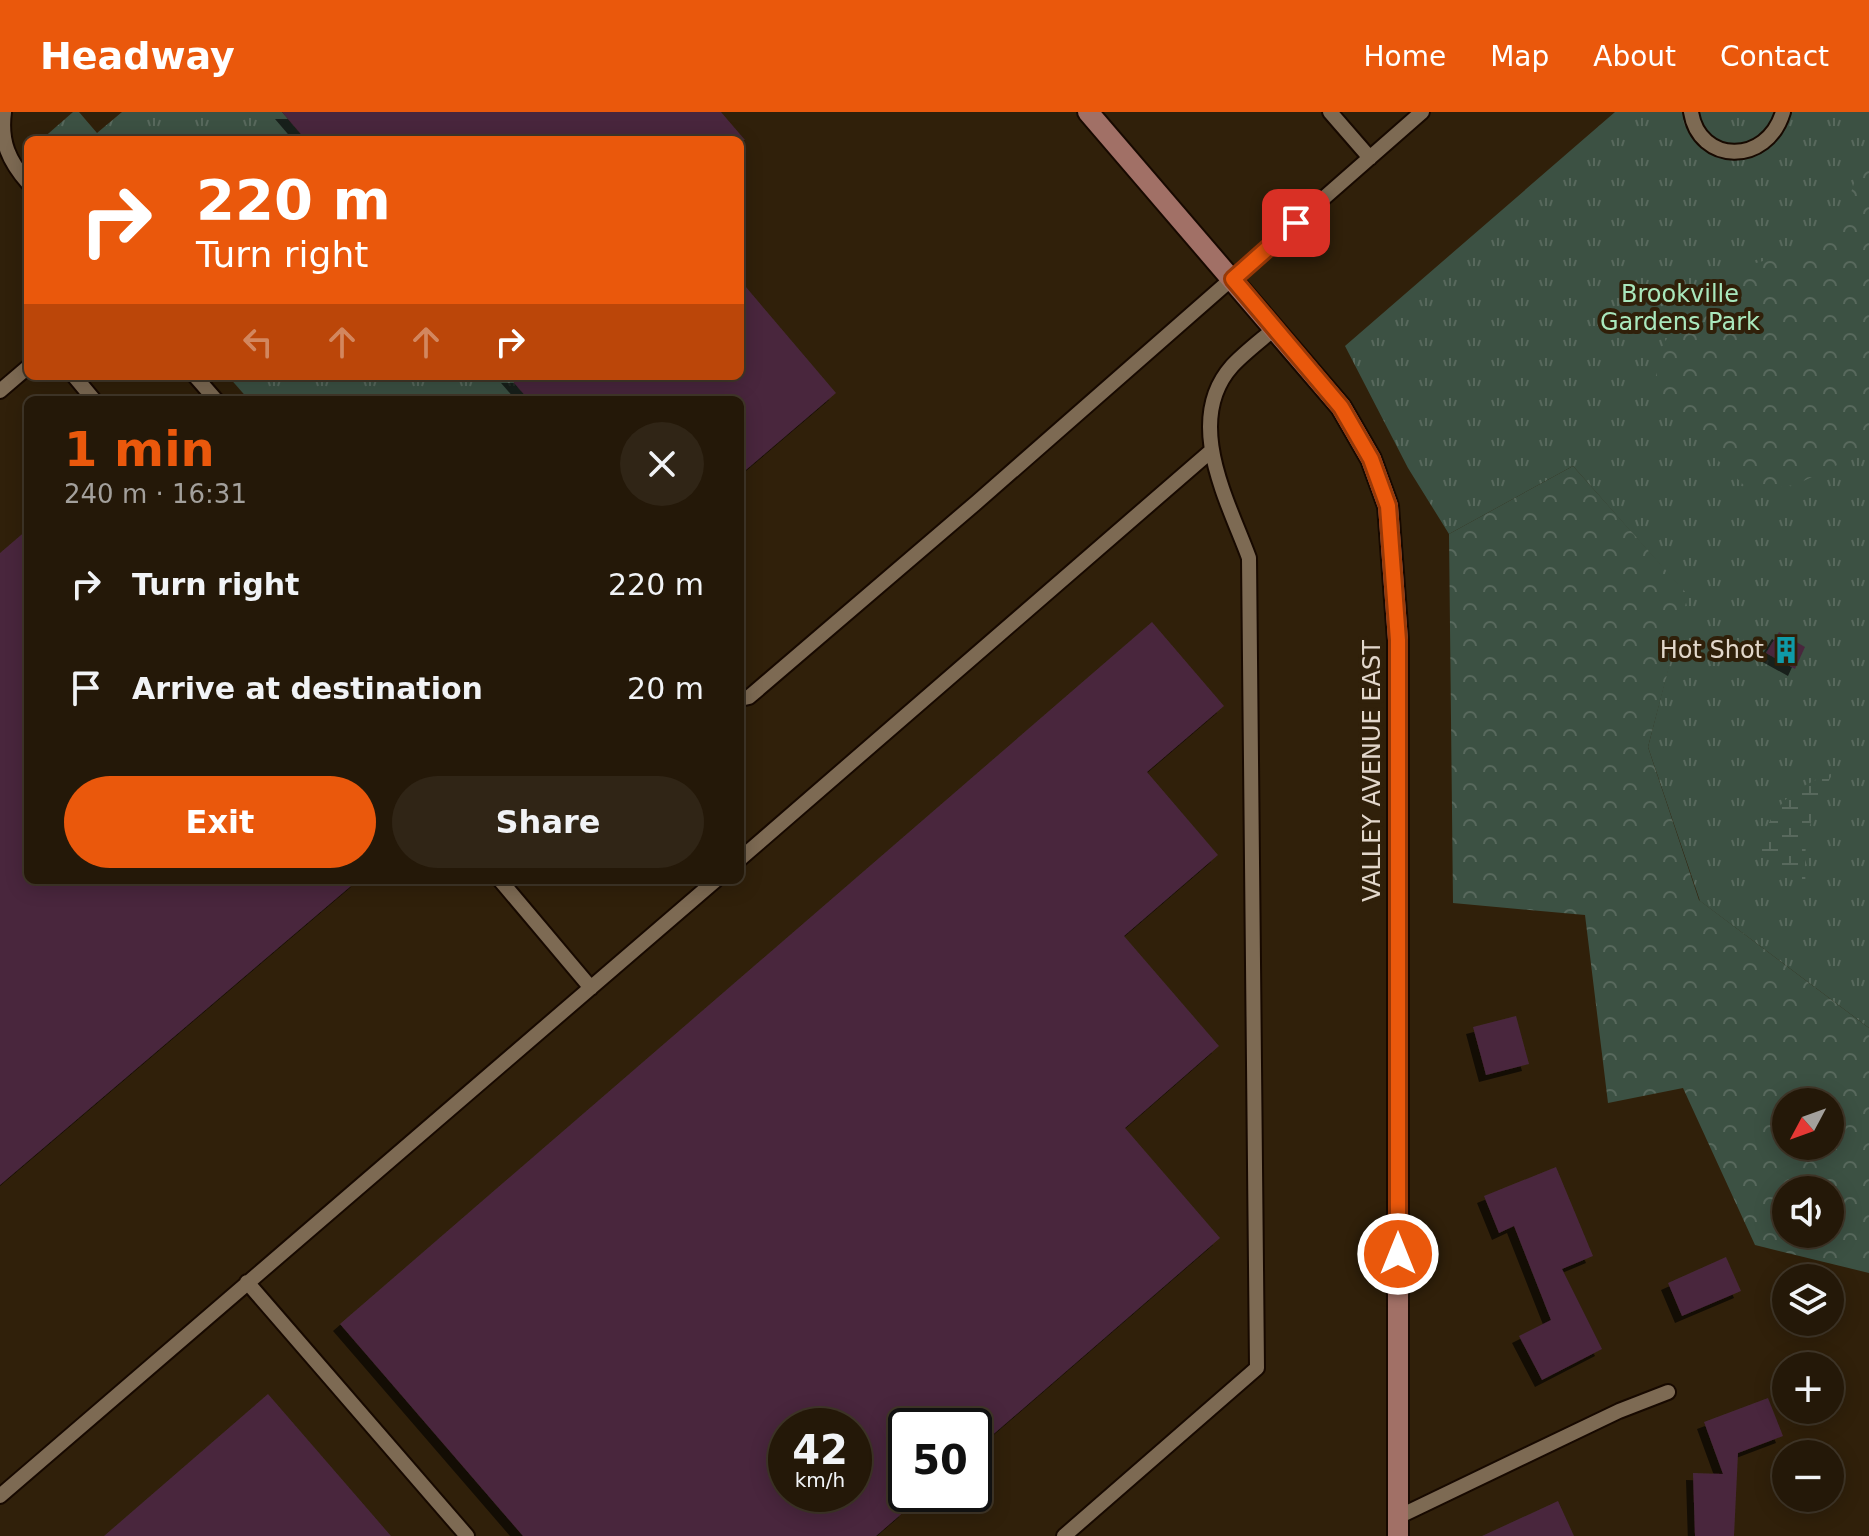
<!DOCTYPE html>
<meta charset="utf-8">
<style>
:root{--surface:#241808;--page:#302516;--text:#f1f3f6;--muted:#a3a09c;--line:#413729;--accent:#ea580c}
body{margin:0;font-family:"DejaVu Sans",sans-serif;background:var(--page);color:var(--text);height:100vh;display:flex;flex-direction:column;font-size:30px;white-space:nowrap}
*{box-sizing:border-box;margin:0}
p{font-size:26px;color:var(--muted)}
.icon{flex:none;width:44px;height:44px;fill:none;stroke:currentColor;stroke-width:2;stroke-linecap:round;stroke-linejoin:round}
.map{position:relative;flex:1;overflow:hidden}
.details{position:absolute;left:24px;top:284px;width:720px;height:488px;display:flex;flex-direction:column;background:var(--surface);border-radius:12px;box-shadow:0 4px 20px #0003,0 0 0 2px var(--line)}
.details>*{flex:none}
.banner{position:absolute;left:24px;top:24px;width:720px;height:244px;border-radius:12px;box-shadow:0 4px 20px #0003,0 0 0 2px var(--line);background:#ea580c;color:#fff;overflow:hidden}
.needle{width:52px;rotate:229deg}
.controls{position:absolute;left:1772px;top:976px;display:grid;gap:16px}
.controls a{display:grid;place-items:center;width:72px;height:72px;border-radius:50%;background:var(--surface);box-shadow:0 4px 20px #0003,0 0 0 2px var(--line);font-size:40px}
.speed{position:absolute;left:768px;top:1296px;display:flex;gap:16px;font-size:40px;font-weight:700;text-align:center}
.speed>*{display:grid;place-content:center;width:104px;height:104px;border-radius:50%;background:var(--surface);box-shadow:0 4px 20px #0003,0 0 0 2px var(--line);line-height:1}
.speed small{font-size:20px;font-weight:400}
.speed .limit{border:4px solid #111;border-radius:12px;background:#fff;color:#111}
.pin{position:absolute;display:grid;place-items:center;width:68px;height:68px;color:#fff;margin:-34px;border-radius:16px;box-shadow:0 4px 12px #0006}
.me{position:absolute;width:88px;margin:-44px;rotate:0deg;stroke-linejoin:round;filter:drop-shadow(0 0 6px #0008)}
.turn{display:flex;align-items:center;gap:28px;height:168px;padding:0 40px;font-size:36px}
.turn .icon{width:104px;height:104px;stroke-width:2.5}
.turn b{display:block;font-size:56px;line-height:68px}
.lanes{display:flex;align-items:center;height:76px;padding:0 40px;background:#0003;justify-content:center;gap:40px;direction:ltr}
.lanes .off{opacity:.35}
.round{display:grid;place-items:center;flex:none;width:84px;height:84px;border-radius:42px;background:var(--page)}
.head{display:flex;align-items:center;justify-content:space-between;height:136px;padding:0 40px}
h1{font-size:48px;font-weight:700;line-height:60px;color:var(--accent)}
.button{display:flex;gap:16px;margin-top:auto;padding:16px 40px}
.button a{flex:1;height:92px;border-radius:48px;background:var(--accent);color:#fff;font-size:32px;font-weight:700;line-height:92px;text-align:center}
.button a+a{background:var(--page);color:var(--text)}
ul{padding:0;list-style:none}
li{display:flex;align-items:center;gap:24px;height:104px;padding:0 40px}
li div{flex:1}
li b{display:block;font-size:30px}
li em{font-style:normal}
header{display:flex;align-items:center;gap:48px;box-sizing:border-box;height:112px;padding:0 40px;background:var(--accent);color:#fff}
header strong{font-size:38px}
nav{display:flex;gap:44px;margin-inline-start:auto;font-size:28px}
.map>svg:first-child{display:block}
.grass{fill:url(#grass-tufts)}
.forest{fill:url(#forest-crowns);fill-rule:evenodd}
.wetland{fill:url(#wetland-marsh)}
.building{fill:#48283c;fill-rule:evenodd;filter:url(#shadow)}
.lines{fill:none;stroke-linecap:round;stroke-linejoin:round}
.service-casing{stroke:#170900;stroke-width:18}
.secondary-casing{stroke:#170900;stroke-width:24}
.service{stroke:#7d6a53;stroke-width:14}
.secondary{stroke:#a17066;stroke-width:20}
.route-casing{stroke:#983908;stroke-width:20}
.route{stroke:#ea580c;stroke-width:14}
.labels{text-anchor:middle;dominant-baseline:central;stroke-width:8;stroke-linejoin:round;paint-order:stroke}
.park-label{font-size:24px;fill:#a9e8bd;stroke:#30200a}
.poi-label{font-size:24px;fill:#e2d7cb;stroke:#30200a;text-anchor:end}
.street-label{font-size:24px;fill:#e2d7cb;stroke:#30200a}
</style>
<header>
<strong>Headway</strong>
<nav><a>Home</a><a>Map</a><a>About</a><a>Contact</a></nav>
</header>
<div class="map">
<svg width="1869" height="1424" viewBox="0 0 1869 1424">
<defs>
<pattern id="grass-tufts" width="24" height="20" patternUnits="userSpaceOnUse" patternTransform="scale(2)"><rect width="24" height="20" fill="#3c5143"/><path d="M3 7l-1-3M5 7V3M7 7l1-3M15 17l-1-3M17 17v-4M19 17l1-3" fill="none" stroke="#58695d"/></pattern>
<pattern id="forest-crowns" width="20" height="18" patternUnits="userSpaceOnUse" patternTransform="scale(2)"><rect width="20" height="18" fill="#3c5143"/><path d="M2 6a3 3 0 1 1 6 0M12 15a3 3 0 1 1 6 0" fill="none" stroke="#58695d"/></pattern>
<pattern id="wetland-marsh" width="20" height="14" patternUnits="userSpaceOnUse" patternTransform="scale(2)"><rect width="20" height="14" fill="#3c5143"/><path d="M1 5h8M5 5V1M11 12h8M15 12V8" fill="none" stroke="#58695d"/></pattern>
<filter id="shadow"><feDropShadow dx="-7" dy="7" stdDeviation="0" flood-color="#0009"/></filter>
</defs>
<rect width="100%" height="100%" fill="#30200a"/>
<path class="grass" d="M73,0H79L97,21L122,0H282L306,28H41Z
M1615,0H1869V916L1700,789L1648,635L1687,483L1573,354L1449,422L1408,356L1345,234Z
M228,264H508L529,288H249Z"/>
<path class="forest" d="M1860,53L1869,55V338L1795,373L1750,379L1651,284L1664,230L1738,156L1824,132L1845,99Z
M1573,354L1688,483L1648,635L1699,788L1869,916V1161L1755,1133L1683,976L1608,991L1585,803L1453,791L1449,422ZM1786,990H1830V1034H1786ZM1786,1078H1830V1122H1786Z"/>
<path class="wetland" d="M1833,661C1810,704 1802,726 1806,776L1757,737C1775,693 1787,678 1833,661Z"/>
<path class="building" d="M282,0H721L745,28H306Z
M740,168L836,281L740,363V288H529L508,264H740Z
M28,417V768H358L0,1073V441Z
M1152,510L1224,594L1147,660L1218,743L1124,824L1219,934L1125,1016L1220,1126L974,1339V1314H906V1398L876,1424H523L340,1212ZM786,1314H854V1382H786Z
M1779,520L1805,535L1795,557L1766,541Z
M1516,904L1529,952L1486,963L1473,915Z
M1556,1055L1593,1144L1562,1157L1602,1237L1542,1268L1519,1224L1551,1208L1514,1114L1499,1121L1484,1084Z
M1726,1145L1741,1179L1682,1204L1668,1171Z
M268,1282L391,1424H104Z
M1768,1286L1783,1324L1738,1341L1734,1424H1695L1693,1361L1723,1362L1704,1310Z
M1558,1389L1574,1424H1482Z"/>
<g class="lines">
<g class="service-casing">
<path id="service" d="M4,0C0,30 9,49 28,71
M1330,0L1370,46
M1691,0C1699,52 1767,54 1783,0
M74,264L94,288
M195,264L216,288
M0,279L28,255
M740,587L749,585L977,390L1422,0
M740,747L1211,339
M500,768L591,876
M247,1170L467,1424
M0,1384L716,768
M1398,1405L1619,1299L1668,1280
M1064,1424L1257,1256L1249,446C1228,389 1183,309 1232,254C1244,241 1260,229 1274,217"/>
</g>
<g class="secondary-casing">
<path id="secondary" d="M1088,0L1341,295L1371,347L1388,394L1398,528V1424"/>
</g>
<use href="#service" class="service"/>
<use href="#secondary" class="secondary"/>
</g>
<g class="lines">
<g class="route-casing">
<path id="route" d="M1296,111L1233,167L1341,295L1371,347L1388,394L1398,528V1142"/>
</g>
<use href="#route" class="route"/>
</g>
<defs>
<g id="building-bare" transform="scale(2.16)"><path d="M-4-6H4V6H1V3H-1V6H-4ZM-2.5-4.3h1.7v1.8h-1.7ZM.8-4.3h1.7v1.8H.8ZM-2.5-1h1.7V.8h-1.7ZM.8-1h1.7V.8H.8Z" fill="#0f9aa8" stroke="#30200a" stroke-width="2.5" paint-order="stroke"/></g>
</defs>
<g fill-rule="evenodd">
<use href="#building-bare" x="1786" y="538"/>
</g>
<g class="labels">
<g class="park-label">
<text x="1680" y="182">Brookville<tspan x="1680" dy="28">Gardens Park</tspan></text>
</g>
<g class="poi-label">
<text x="1764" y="538">Hot Shot</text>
</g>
<g class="street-label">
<text transform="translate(1372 659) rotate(-90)">VALLEY AVENUE EAST</text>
</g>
</g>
</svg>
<div class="controls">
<a><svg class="needle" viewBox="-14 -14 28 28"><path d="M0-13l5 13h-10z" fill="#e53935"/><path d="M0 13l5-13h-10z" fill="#a3a09c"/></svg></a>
<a><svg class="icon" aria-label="sound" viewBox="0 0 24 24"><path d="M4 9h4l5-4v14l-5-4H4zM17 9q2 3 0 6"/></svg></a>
<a><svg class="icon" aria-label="layers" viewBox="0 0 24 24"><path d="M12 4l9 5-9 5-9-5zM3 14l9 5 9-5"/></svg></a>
<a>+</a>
<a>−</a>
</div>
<div class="speed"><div>42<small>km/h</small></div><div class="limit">50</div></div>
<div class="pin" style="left:1296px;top:111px;background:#d93025"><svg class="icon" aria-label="arrive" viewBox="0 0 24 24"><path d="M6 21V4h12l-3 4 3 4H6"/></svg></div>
<svg class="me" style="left:1398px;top:1142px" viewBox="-20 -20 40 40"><circle r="17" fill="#ea580c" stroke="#fff" stroke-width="3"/><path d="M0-11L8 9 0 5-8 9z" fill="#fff"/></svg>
<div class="banner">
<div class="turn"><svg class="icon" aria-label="right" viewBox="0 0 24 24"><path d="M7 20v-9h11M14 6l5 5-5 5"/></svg><div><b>220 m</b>Turn right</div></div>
<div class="lanes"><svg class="icon off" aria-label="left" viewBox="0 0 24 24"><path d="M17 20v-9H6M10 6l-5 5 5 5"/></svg><svg class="icon off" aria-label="ahead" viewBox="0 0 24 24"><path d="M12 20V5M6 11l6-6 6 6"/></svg><svg class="icon off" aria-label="ahead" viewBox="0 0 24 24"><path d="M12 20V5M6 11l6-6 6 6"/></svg><svg class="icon" aria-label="right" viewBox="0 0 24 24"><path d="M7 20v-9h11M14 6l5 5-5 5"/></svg></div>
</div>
<section class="details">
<div class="head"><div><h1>1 min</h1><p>240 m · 16:31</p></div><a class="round"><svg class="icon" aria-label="close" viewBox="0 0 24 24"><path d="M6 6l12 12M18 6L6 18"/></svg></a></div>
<ul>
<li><svg class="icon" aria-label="right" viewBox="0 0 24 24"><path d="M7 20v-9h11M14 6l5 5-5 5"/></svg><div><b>Turn right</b></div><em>220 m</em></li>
<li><svg class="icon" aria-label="arrive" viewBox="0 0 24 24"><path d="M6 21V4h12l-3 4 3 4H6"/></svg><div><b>Arrive at destination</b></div><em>20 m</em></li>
</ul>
<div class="button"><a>Exit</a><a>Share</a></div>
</section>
</div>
